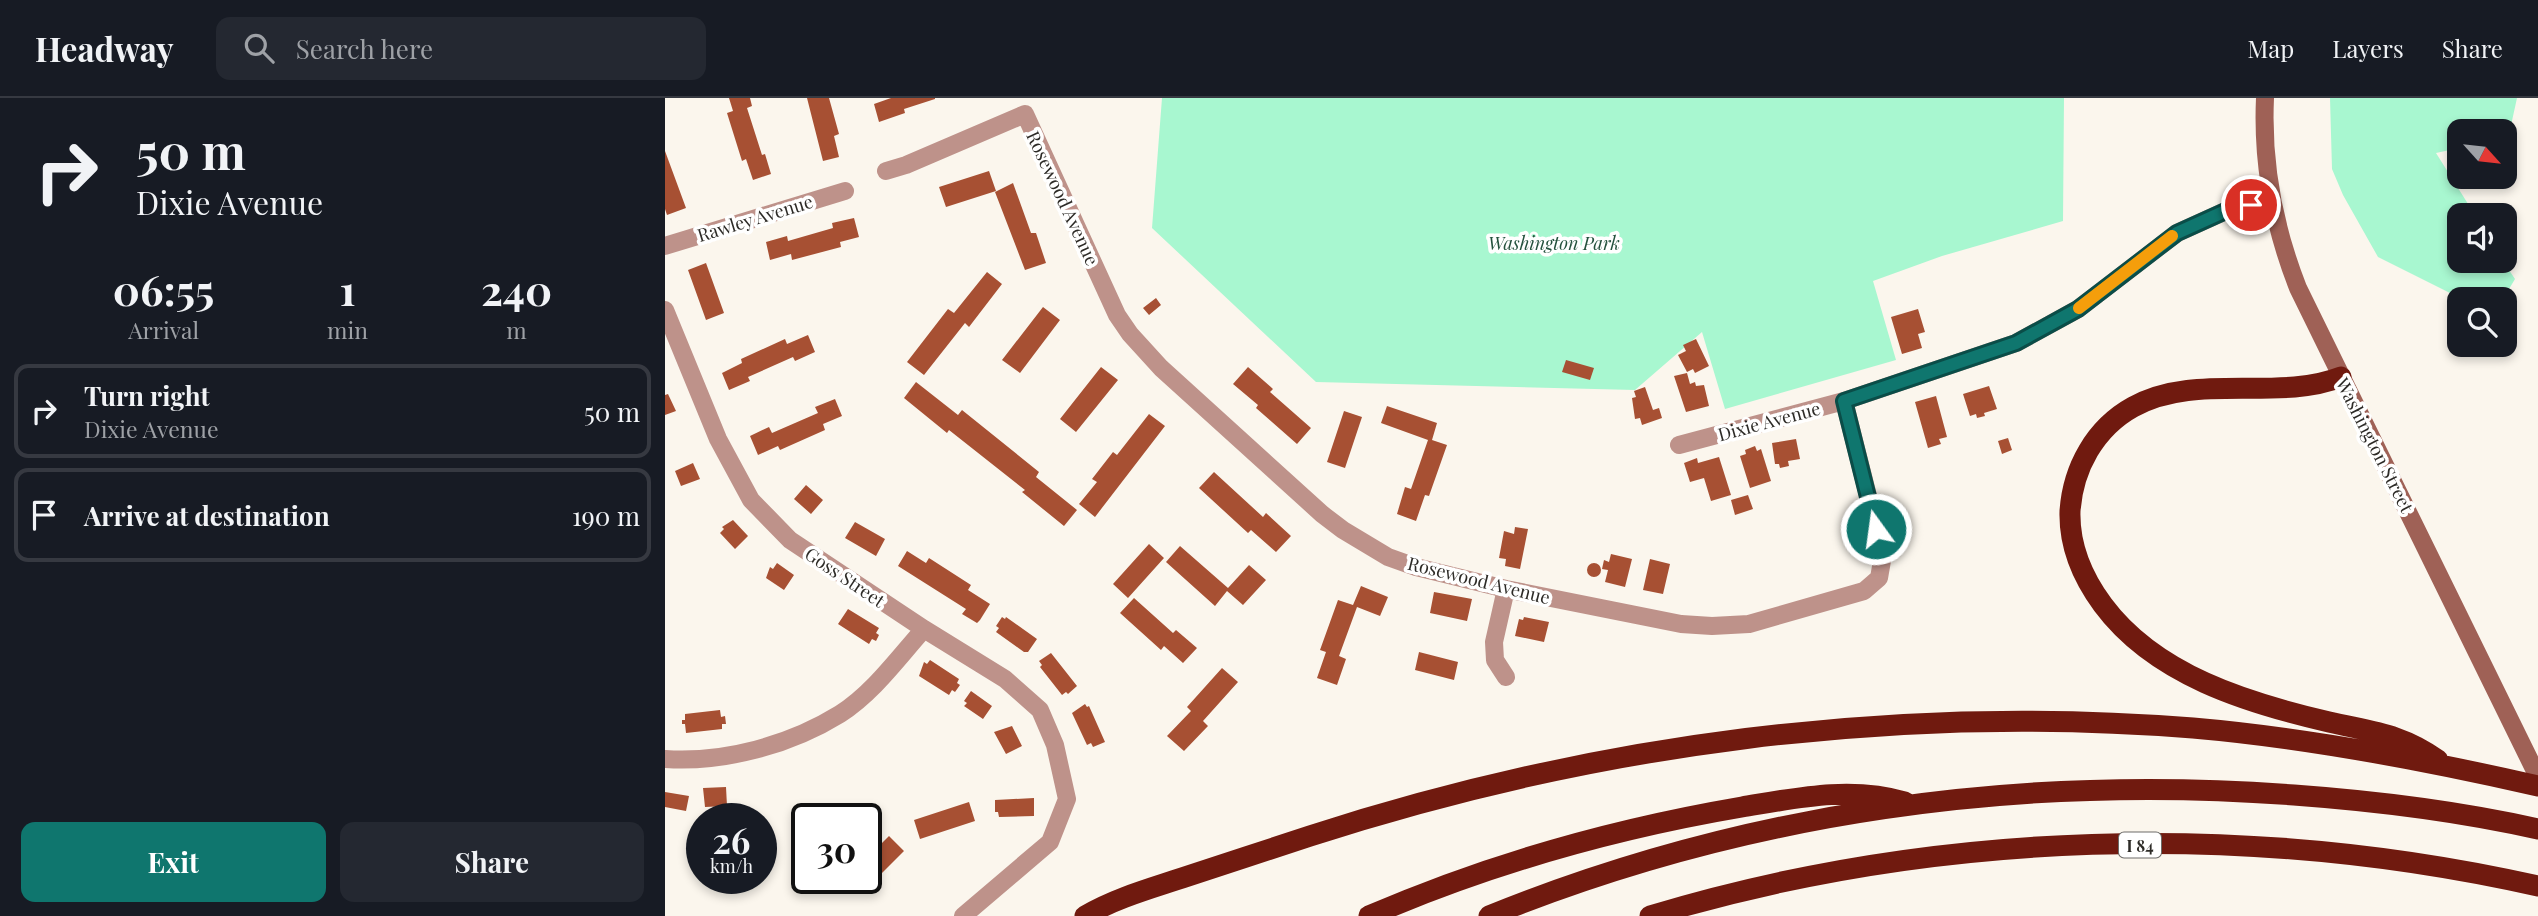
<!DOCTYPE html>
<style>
:root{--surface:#171b24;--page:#242831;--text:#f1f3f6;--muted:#9ea1a6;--line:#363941;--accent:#0f766e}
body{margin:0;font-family:"Playfair Display",serif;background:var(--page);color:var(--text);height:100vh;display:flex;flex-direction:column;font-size:26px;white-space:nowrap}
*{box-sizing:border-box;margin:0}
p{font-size:23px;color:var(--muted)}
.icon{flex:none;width:38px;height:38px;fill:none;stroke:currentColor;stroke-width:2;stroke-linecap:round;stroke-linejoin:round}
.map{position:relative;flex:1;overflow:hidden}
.details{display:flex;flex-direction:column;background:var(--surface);width:665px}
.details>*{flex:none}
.top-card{background:#171b24;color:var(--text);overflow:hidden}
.needle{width:46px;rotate:117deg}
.fabs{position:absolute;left:1782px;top:21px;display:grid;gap:14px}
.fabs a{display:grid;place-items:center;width:70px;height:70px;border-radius:14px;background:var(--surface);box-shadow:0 4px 10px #0003;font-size:35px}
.speed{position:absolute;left:21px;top:705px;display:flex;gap:14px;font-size:35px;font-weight:700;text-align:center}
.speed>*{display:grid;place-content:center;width:91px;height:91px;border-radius:50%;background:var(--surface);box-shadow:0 4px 10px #0003;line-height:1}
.speed small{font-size:18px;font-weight:400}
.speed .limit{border:4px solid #111;border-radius:10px;background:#fff;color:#111}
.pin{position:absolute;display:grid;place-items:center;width:60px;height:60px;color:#fff;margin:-30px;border:4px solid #fff;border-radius:50%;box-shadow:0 2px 7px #0007}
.me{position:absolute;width:77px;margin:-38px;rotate:346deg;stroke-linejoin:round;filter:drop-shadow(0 0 5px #0008)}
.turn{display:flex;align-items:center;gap:24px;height:147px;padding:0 21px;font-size:32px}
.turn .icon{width:91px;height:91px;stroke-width:2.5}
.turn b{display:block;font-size:49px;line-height:60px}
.eta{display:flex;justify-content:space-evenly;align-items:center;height:119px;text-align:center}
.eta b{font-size:42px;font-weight:700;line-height:49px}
.button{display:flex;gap:14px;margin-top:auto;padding:14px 21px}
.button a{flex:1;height:80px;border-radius:14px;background:var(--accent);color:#fff;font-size:28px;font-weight:700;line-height:80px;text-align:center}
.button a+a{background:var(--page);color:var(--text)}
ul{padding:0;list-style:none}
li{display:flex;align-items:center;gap:21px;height:94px;margin:0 14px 10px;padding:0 7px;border:4px solid var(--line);border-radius:14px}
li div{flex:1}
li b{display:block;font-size:26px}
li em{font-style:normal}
header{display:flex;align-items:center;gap:42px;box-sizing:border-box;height:98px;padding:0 35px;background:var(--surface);border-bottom:2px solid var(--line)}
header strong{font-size:33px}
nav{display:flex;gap:38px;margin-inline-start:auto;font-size:24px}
.search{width:490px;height:63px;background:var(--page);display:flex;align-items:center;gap:18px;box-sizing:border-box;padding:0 24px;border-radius:14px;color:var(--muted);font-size:26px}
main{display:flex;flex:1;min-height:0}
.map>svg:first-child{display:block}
.green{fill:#a8f7d0}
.building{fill:#a75033}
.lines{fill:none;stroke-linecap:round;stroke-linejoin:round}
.street{stroke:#be928a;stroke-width:18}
.secondary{stroke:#9f6156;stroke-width:18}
.highway{stroke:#701a0f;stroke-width:21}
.route-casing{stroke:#0a4d48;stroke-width:18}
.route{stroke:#0f766e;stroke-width:12}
.slow{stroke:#f59e0b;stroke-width:12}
.labels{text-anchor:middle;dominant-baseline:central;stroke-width:7;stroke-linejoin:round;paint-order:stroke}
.shield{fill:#fff;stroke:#6c6b68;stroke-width:2}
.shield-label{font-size:16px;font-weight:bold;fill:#2d2b27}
.street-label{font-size:18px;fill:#2d2b27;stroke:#fff}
.park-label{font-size:18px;font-style:italic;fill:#24513d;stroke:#fff}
</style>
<header>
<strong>Headway</strong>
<div class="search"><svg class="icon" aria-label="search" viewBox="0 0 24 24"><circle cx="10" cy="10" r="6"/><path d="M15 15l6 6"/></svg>Search here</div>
<nav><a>Map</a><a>Layers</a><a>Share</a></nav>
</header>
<main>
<section class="details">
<div class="top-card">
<div class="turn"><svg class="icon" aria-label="right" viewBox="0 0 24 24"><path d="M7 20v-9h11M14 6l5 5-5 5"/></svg><div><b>50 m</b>Dixie Avenue</div></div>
</div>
<div class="eta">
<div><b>06:55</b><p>Arrival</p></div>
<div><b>1</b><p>min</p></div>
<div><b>240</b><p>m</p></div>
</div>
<ul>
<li><svg class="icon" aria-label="right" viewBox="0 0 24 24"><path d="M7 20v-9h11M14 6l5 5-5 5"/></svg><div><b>Turn right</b><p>Dixie Avenue</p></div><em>50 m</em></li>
<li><svg class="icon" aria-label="arrive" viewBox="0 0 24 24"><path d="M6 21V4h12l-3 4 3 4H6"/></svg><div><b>Arrive at destination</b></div><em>190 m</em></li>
</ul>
<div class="button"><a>Exit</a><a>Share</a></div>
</section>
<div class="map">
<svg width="1873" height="818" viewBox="0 0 1873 818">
<rect width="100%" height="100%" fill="#fbf6ed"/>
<path class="green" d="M497,0H1399L1398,123L1277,158L1208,183L1231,262L1060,311L1037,234L970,292L651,284L487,130Z
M1665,0H1852L1843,41L1839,42V33H1794V50L1771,55L1810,117H1794V163H1838L1850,181L1838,201H1797L1713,159L1678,97L1667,71Z"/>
<path class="building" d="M64,0H85L87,8L82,10L97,57L100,56L106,76L88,82L81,61L77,63L62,15L68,13Z
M142,0H164L174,36L169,38L174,59L158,63Z
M226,0H270V1L239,11L240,15L214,24L209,6Z
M0,53L21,110L2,117L0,111Z
M324,73L331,93L281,109L274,89Z
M348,85L366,135H371L381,165L360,172L330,94Z
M189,120L194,139L175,144L176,149L127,162L126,156L105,162L101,144L122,138L123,143L168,130L167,125Z
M41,165L59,215L41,222L23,172Z
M322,174L337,186L304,229L300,225L259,277L242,264L283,211L289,215Z
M491,200L496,207L484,217L478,210Z
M378,209L395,222L355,275L337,262Z
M1253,211L1260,234L1253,236L1257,250L1237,256L1226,219Z
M143,237L150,254L130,263L128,259L83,279L85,283L64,292L57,275L77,265L76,261L120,241L122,246Z
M1031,241L1044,268L1030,275L1028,271L1022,274L1013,257L1021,253L1018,247Z
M901,262L929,270L925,282L897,274Z
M436,269L453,282L411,334L395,321Z
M583,269L608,291L605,294L646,330L632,346L591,310L593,307L568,286Z
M1022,275L1025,286L1030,284L1031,288L1039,287L1044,308L1021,314L1009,278Z
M251,284L293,317L297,312L374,374L371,379L412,412L399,428L357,394L360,392L284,332L282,335L239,300Z
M1324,288L1332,311L1319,315L1320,318L1312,320L1311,316L1305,318L1298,296Z
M980,289L988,312L994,310L997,320L977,327L975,320L970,321L967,300L971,299L969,293Z
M3,296L11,313L0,317V297Z
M1271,298L1282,339L1274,341L1276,346L1263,350L1250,304Z
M170,301L177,318L158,326L160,332L115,352L113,348L93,357L85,338L104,329L107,335L153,315L150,309Z
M722,308L772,325L767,342L782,347L764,398L760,397L751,423L732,416L740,389L746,391L763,342L716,325Z
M679,313L697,319L680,370L662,364Z
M484,316L500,328L430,419L414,406L432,384L427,381L448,354L452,357Z
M1343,340L1347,352L1337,356L1333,343Z
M1131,341L1135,361L1123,363L1124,368L1115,370L1114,366H1110L1107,345Z
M1090,348L1092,353L1096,351L1106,383L1085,390L1075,358L1081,356L1080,352Z
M1054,359L1066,397L1046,403L1039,380L1025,384L1019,365L1032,360L1033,365Z
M28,365L35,381L16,388L10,373Z
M549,374L598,419L601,415L626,438L611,454L586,432L583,435L534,390Z
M141,387L158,402L146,416L129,401Z
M1083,397L1088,411L1070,417L1066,402Z
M68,422L83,438L70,451L55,435L59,431L57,429Z
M190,424L220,441L211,458L180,440Z
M850,429L863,431L855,471L840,468L841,461L834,460L839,433L849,436Z
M484,446L499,460L463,500L448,486Z
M515,448L563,490L584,467L601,482L578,507L562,493L550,508L501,464Z
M242,453L261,465L264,460L306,487L303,492L325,506L315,522L312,525L297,516L301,511L233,468Z
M946,456L967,461L960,489L940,484L943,472L937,471L939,462L944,464Z
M985,461L1005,466L998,496L978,492Z
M112,465L129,477L119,492L101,480L105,469L108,471Z
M922 472a7 7 0 1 1 14 0a7 7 0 1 1-14 0Z
M696,488L723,499L715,518L692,509L674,558L681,561L672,587L652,580L661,554L655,552L673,502L688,507Z
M769,494L807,501L802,523L765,515Z
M469,500L508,535L511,532L532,550L518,565L499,548L496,552L455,515Z
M183,511L214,530L211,535L214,537L211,543L207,541L204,546L173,526Z
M337,519L340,521L341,519L372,541L363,554H359L331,534L334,530L331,528Z
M859,519L884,524L879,544L850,538L854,521L858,522Z
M754,554L793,564L789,582L750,572Z
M386,555L412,588L403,596L401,594L397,597L375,569L377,567L374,563Z
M265,562L294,581L292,585L295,587L290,594L287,592L284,597L254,578L259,564L262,566Z
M557,570L573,584L538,623L543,628L519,653L502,638L526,613L522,609Z
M306,593L327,608L318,621L299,608L302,605L299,603Z
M420,606L422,609L424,608L440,644L428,649L426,645L422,647L407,615Z
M55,612L56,619L60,618L61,626H57V631L21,635L20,626H17V622H20V616Z
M347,628L357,648L341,656L329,634Z
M61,689L62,708L40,709L38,690Z
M0,694L24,698L21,713L0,709Z
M369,700V718L334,719L333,714H330V702Z
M304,704L310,723L255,741L249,722Z
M224,738L239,753L199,793L187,780H201V761Z"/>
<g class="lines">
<path class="street" d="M221,73L241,67L360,16L452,217L465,236L496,270L657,416L678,432L723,459L751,469L841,491L1016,526L1047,528L1084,526L1199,493L1214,480L1218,457L1179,303
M0,148L180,93
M0,212L53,341L86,402L125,442L259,531L340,581L375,612L390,647L402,701L385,744L298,818
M1014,347L1179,303L1351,245L1413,211L1512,135L1565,111L1607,102
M841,579L830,562L829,544L841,491
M0,661C59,665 125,647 175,616C208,595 233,560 259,531"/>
<path class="secondary" d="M1600,0C1597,65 1609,129 1633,190L1873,679"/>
<path class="highway" d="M1676,279C1612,304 1531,274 1468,309C1430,330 1408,370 1405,413C1404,447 1418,480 1438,507C1490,577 1582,605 1664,624C1707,634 1735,635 1773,662
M420,818C451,800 484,791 517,780C560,766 602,752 645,738C929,646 1230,606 1528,630C1644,640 1759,662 1873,688
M704,818C824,766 948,731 1077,709C1131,700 1186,688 1240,704
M824,818C1080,714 1354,676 1629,697C1711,703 1793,713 1873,731
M985,818C1270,732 1583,723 1873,788"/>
</g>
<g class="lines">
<g class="route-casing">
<path id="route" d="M1211,431L1179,303L1351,245L1413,211L1512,135L1565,111L1586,107"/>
</g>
<use href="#route" class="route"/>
<path class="slow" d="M1414,210L1507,138"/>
</g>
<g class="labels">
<rect class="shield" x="1454" y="734.5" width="42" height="25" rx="5"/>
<g class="shield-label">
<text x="1475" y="747">I 84</text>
</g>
<g class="street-label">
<text transform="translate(398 100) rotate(65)">Rosewood Avenue</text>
<text transform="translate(90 120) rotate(-17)">Rawley Avenue</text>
<text transform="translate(1104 323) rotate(-15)">Dixie Avenue</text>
<text transform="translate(1710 347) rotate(63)">Washington Street</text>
<text transform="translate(180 479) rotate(34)">Goss Street</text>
<text transform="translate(814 482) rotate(14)">Rosewood Avenue</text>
</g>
<g class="park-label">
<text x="889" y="145">Washington Park</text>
</g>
</g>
</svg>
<div class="fabs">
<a><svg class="needle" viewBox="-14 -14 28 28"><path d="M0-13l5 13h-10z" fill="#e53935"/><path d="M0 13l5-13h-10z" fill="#9ea1a6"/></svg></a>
<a><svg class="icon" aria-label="sound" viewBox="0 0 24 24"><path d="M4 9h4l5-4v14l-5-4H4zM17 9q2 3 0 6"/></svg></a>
<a><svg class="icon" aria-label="search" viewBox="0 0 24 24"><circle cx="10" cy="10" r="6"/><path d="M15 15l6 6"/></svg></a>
</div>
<div class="speed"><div>26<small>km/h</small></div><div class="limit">30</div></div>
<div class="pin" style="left:1586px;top:107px;background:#d93025"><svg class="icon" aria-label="arrive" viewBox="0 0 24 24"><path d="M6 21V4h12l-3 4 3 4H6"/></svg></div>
<svg class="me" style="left:1211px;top:431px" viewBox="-20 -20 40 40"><circle r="17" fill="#0f766e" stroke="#fff" stroke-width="3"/><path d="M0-11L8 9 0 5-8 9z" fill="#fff"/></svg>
</div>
</main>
